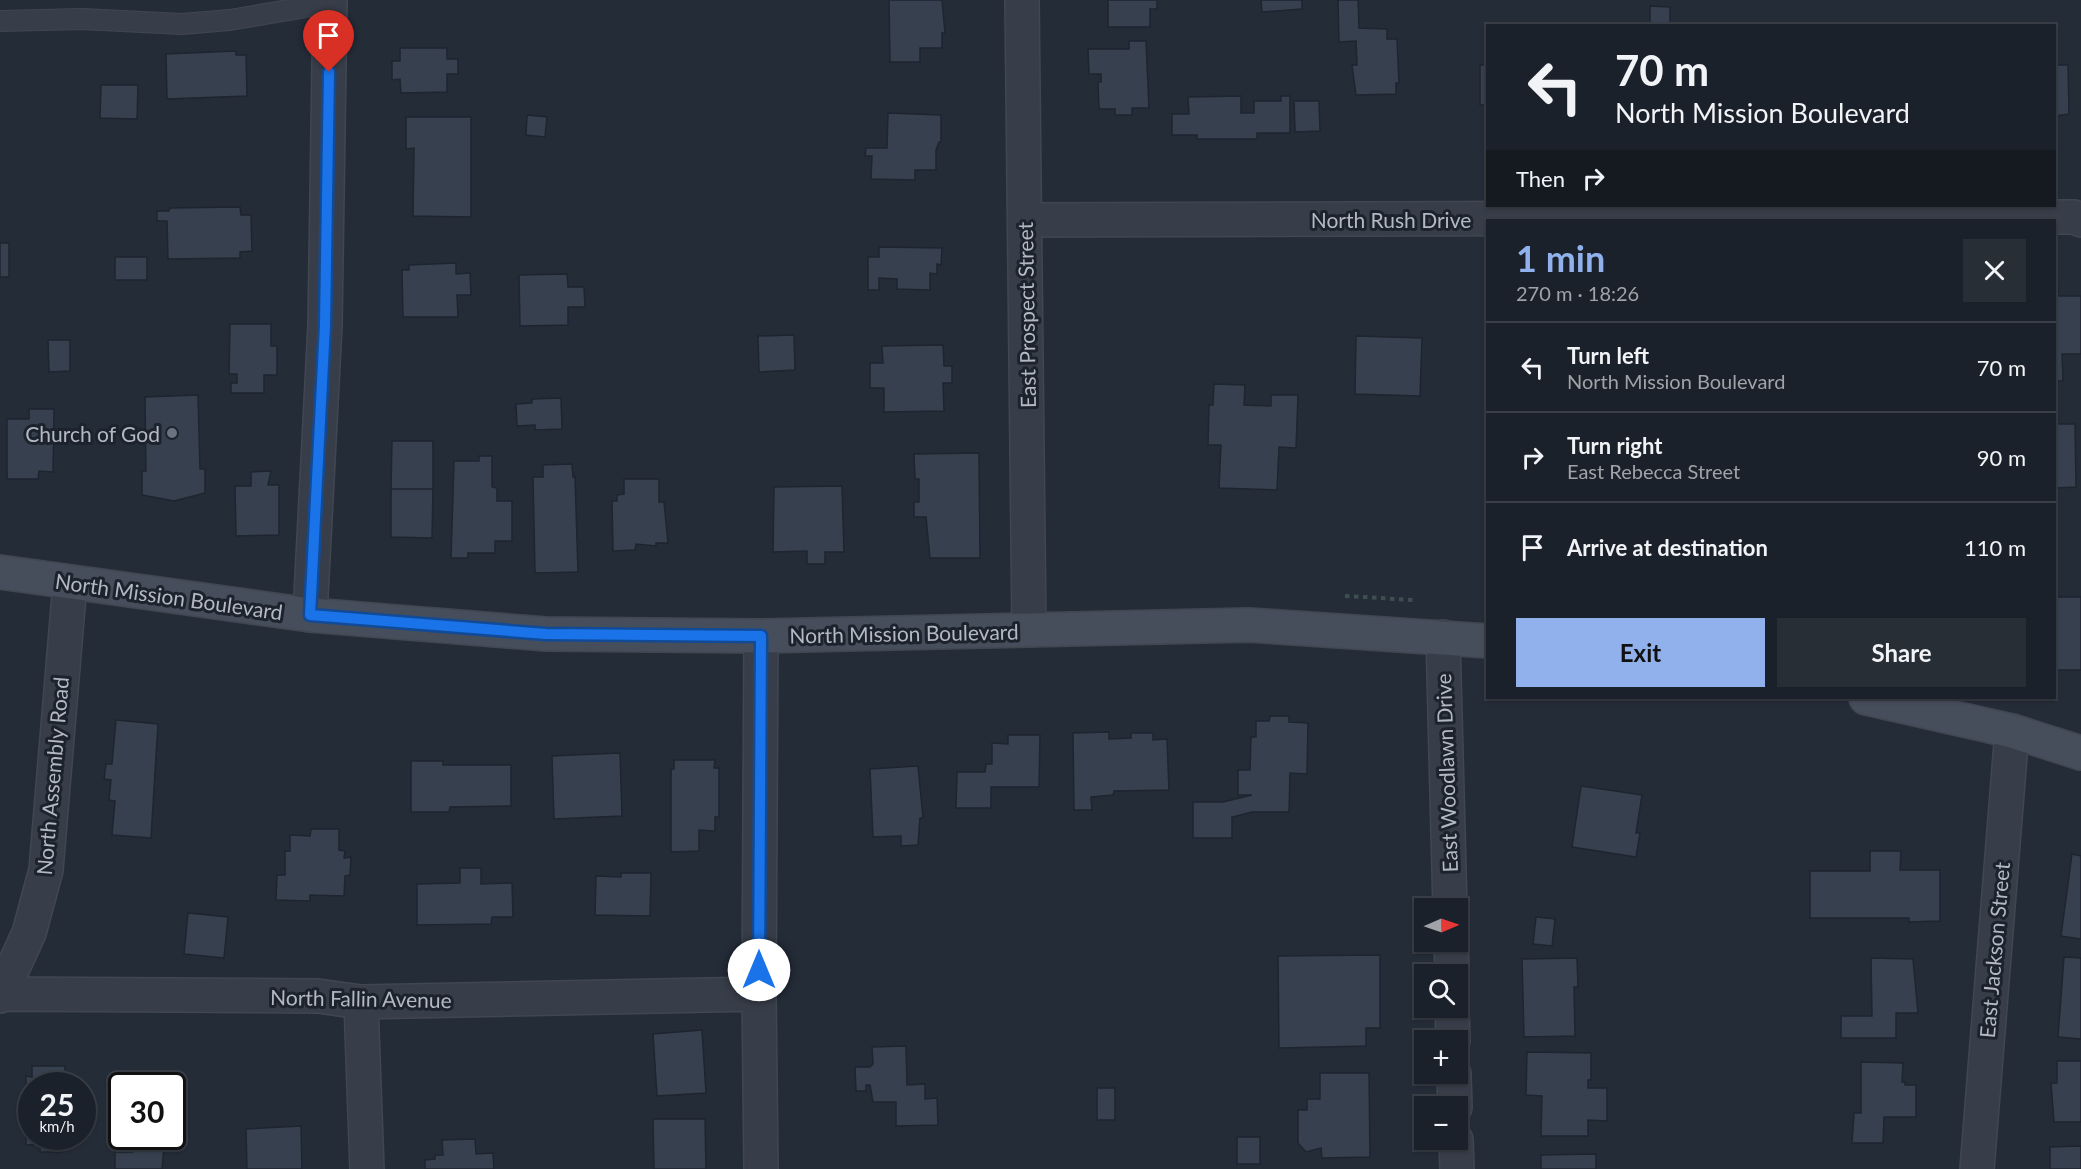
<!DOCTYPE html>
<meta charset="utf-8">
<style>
:root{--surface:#1b212a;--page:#282e36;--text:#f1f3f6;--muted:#a0a3a8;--line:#393e47;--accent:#90b1ec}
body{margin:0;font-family:Lato,sans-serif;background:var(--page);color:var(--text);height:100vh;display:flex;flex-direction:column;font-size:22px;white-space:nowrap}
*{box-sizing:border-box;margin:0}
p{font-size:20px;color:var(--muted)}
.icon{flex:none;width:33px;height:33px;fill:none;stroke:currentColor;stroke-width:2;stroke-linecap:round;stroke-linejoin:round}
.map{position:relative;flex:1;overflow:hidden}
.panel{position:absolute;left:1486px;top:219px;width:570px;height:480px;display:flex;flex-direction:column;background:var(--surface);border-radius:0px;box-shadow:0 2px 4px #0004,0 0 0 2px var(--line)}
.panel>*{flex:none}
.top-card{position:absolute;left:1486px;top:24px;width:570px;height:183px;border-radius:0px;box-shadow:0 2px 4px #0004,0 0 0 2px var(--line);background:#1b212a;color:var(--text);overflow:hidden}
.needle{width:39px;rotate:88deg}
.buttons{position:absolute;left:1414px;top:898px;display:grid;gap:12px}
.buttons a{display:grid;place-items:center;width:54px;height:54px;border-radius:0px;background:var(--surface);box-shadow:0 2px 4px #0004,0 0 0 2px var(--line);font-size:30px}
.speed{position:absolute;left:18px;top:1072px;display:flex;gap:12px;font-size:30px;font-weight:700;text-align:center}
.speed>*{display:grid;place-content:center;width:78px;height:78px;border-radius:50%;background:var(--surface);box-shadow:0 2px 4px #0004,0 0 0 2px var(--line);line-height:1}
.speed small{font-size:15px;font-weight:400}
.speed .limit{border:3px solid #111;border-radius:9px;background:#fff;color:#111}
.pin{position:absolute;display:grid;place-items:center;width:51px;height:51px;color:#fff;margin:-62px -26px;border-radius:50% 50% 50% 0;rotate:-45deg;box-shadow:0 0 6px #0007}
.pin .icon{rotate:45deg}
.me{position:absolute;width:66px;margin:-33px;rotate:0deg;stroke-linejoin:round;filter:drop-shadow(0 0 4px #0008)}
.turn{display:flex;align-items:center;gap:21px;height:126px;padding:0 30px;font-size:27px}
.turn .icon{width:78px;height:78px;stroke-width:2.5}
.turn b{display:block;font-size:42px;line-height:51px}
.then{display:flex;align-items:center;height:57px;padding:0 30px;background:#0003;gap:12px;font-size:22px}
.round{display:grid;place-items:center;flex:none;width:63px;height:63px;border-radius:0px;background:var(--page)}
.headline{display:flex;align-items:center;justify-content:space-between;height:102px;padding:0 30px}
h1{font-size:36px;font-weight:700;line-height:45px;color:var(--accent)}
.cta{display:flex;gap:12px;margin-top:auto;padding:12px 30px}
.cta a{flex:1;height:69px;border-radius:0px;background:var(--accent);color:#111;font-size:24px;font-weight:700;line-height:69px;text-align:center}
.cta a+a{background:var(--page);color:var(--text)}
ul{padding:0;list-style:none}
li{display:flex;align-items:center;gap:18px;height:90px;padding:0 30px;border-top:2px solid var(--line)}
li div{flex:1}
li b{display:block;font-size:22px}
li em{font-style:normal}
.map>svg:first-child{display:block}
.building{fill:#37404e;stroke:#1f252f;stroke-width:1.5}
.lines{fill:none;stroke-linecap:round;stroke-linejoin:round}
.lane-casing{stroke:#414751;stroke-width:22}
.street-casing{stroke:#414751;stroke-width:36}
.secondary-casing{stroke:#414751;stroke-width:36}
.path{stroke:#3f4f51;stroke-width:4;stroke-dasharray:4.5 4.5;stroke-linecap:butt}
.lane{stroke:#383e49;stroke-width:20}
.street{stroke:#383e49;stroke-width:33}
.secondary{stroke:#464d5b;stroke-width:33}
.route-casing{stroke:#114b97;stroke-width:15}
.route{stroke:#1a73e8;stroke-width:10}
.worship-dot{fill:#6b7280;stroke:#1d232d;stroke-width:2}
.labels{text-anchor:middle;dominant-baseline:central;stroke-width:6;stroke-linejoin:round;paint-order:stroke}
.street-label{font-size:21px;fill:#b3b9c4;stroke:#1d232d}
.poi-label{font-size:21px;fill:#b3b9c4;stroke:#1d232d;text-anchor:end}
</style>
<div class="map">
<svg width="2081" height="1169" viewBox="0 0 2081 1169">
<rect width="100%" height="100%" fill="#242c38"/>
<path class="building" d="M889,0H942L945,33H942V48H920V62H890Z
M1108,0H1157V9H1150V27H1108Z
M1261,0H1302V9L1262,12Z
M1338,0H1358L1359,28L1387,29V39H1397L1399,83H1396V94L1356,95L1352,65H1357L1356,41L1339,42Z
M1650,6L1670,7V26H1650Z
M1129,41H1146L1149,108H1132V115H1115V109H1099L1098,82H1101V74H1089L1088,49H1129Z
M400,48H447V59H458V74H447V92L401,93L400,79L392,80V61H400Z
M236,51V55H246L247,96L167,99L166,54Z
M1480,65H1488V120L1487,105H1480Z
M2055,65H2068L2069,114L2055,116Z
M101,85H138L137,119L100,118Z
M1241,96V113H1254V101H1281V96H1290V133H1257V139H1197V135H1172V114H1189L1188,97Z
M1294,101H1319L1320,131L1295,132Z
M888,113L941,115V142H939L936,150V170H915V180L871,179L872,156H865L866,148H887Z
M527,115L547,117L545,137L526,135Z
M406,117H471V217L413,216L414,148L406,149Z
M240,207L241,215H251L252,251L240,252V258L168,259L167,221H157V211H169L170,208Z
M0,243H9V277H0Z
M879,247L942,248L941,265L937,264V274L930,273V290L897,289V279L879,278V290H868V257H879Z
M115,257H147V280H115Z
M456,263V274L470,273L471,295H457L458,317H403L402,270H409V265Z
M567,274L568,287H584L585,307H568V325L520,326L519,275Z
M2055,280H2057L2058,296H2081V354H2062L2063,381H2055Z
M230,324H271V346H277V375H264V393H231V383H237V374H229Z
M794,335L795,370L759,372L758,336Z
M1356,336L1422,338L1420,396L1355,394Z
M48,340H70V371L49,372Z
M943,345L944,366H952V383H943L944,411L884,412V388H870V363H883L882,346Z
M1214,384L1245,385L1244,405L1271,406V395H1298L1296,448L1279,447L1277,490L1219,488L1221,445H1208L1209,405H1213Z
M198,395L200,469H205V493L174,501L142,495V471H146L145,397Z
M561,398L562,429L535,430V425L517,426L516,404L532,403V399Z
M29,409H54L53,472L39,471L38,479H7V419H29Z
M2055,424H2075L2076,487L2055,488Z
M392,441H433V489H391Z
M979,453L980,558H930L926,517H914V502H919V479H915L914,454Z
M479,456H492V487L497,488V501H512V541H495V553H468V558H451L454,461H479Z
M572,464L573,477L575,476L578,572L535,573L533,477H543V465Z
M271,471L268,485H279V535L236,536L235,486H251V472Z
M624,479H659V502H664L668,543H656V546L636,544L635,550L613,551L612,501H617V495L624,494Z
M842,486L844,552H825V564H807V551L773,552L774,487Z
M391,489H433L432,538L391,537Z
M2055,597H2081V670H2055Z
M1270,716H1289V722L1308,723L1307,774L1290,773L1289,812H1252L1232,817V838H1193V802H1223L1252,795H1238V770H1250L1251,737H1256V721H1269Z
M116,720L158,724L151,838L112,835L115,801L109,800L111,780L104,779L106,764H112Z
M1109,732V739L1131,738V733H1153V740L1167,739L1169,790L1114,791L1113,795L1091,797L1092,810H1074L1073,733Z
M1008,735H1040L1039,787H991V808H956L957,772H985L986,764H992V743L1008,744Z
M620,753L622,816L554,819L552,756Z
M674,760H715L714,768H719V817H715V831L699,830V851L671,852V769H674Z
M411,761H443V765H511V806L450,807L449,812H411Z
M918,766L923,818H920L918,845L901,846V836L873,837L870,769Z
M1581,786L1642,795L1636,833H1640L1636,857L1572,847Z
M311,829H339V850L345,851L344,858L351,857L350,875L345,876L344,896L310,895V901L276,900L277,875H285V851H290V835L310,836Z
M1870,851H1901L1900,870H1940V921L1909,922V918H1810V871H1870Z
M2072,854L2081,856V939L2061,936Z
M460,868H481V884L512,883L513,917H492L491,924L417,925V884L460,883Z
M621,873H651L650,916L595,915L596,876L621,877Z
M188,913L228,917L224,958L184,954Z
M1536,917L1555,919L1552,946L1533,944Z
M1380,955V1028H1366V1046L1279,1048L1278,956Z
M2064,957L2081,958V1039L2058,1037Z
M1577,958L1578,987H1574L1575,1036L1524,1037L1522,959Z
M1871,958L1913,959L1918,1013H1896V1038H1841V1016H1872Z
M702,1030L706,1093L657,1096L653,1034Z
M906,1046L907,1085L925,1084V1099L937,1098L938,1125L896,1126V1102H873L870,1085H866V1091H856L855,1067H870L873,1064L872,1047Z
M1527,1052L1591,1053V1080H1588V1088H1607V1121L1588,1120V1136H1541L1542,1096L1526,1095Z
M2057,1061H2081V1122H2054L2051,1083H2057Z
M1861,1062L1903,1063L1902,1082H1905V1085H1916V1117H1884L1883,1143H1852L1854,1113H1861Z
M32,1066H65V1077H69L68,1086H32V1137H64L62,1152H40L41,1144L26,1145V1076L32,1077Z
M1320,1073H1369L1370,1157L1322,1158L1321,1148L1306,1152L1298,1143V1110H1307V1099H1320Z
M1097,1088H1115V1120H1097Z
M653,1119H705L706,1169H654Z
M301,1126L302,1169H247L246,1129Z
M131,1137H165L162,1169H115V1152H132Z
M1237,1137H1260V1164H1237Z
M475,1139L476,1154L493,1153L494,1169H425V1160L435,1159V1155H443L442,1140Z
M2081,1146V1169H2050V1147Z
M1596,1154V1169H1541V1155Z"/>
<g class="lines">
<g class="lane-casing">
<path id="lane" d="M0,21L82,19L182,24L230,20L330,3"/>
</g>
<g class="street-casing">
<path id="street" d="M1022,0L1029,630
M1025,220L2074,217L2081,220
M310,615L325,325L330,0
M761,636L759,994L761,1169
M1443,637L1450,909
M1451,942L1452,975
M0,994L318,996L361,1002L759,994
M0,996L29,933L46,870L70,583
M361,1002L367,1169
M1452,1008L1453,1041
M1454,1074L1455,1107
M1456,1140L1457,1169
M1977,1169L2012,731"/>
</g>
<g class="secondary-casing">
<path id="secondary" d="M0,572L310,615L546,634L761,636L1249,625L1488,641
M1866,698L2012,731L2081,753"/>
</g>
<path class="path" d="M1345,596L1413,600"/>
<use href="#lane" class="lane"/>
<use href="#street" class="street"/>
<use href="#secondary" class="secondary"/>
</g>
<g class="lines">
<g class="route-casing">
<path id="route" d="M329,72L325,325L310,615L546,634L761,636L759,970"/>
</g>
<use href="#route" class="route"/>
</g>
<circle class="worship-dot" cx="172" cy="433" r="6"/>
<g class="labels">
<g class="street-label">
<text x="1391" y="219">North Rush Drive</text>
<text transform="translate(1026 315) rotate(-91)">East Prospect Street</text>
<text transform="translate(169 596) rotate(8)">North Mission Boulevard</text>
<text transform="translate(904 633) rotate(-1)">North Mission Boulevard</text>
<text transform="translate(1446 773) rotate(-92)">East Woodlawn Drive</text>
<text transform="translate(52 776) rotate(-85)">North Assembly Road</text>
<text transform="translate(1994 950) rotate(-85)">East Jackson Street</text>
<text transform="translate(361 998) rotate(1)">North Fallin Avenue</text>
</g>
<g class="poi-label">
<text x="160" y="433">Church of God</text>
</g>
</g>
</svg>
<div class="buttons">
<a><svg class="needle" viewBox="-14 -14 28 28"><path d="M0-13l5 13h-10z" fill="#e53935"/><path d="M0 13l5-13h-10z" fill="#a0a3a8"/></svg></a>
<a><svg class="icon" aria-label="search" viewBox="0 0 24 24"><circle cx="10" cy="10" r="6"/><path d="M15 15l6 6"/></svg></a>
<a>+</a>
<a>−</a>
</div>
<div class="speed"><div>25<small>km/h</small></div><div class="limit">30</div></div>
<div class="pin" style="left:329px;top:72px;background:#d93025"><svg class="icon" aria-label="arrive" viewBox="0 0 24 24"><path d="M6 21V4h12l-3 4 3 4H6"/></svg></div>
<svg class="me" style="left:759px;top:970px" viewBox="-20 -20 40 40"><circle r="19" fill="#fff"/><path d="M0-13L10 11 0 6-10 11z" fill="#1a73e8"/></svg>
<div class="top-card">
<div class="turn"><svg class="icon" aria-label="left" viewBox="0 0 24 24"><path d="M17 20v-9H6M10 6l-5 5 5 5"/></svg><div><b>70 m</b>North Mission Boulevard</div></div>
<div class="then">Then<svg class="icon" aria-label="right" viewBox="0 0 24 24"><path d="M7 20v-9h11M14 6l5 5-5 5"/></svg></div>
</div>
<section class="panel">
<div class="headline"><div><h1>1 min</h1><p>270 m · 18:26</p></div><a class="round"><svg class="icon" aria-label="close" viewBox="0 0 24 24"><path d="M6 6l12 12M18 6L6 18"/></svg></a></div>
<ul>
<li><svg class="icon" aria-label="left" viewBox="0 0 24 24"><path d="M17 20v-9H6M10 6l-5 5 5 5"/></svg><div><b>Turn left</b><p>North Mission Boulevard</p></div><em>70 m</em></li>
<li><svg class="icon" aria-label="right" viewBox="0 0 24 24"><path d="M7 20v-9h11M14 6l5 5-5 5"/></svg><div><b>Turn right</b><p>East Rebecca Street</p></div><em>90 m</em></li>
<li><svg class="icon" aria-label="arrive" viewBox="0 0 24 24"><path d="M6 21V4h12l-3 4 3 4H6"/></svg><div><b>Arrive at destination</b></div><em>110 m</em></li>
</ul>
<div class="cta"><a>Exit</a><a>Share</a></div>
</section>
</div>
